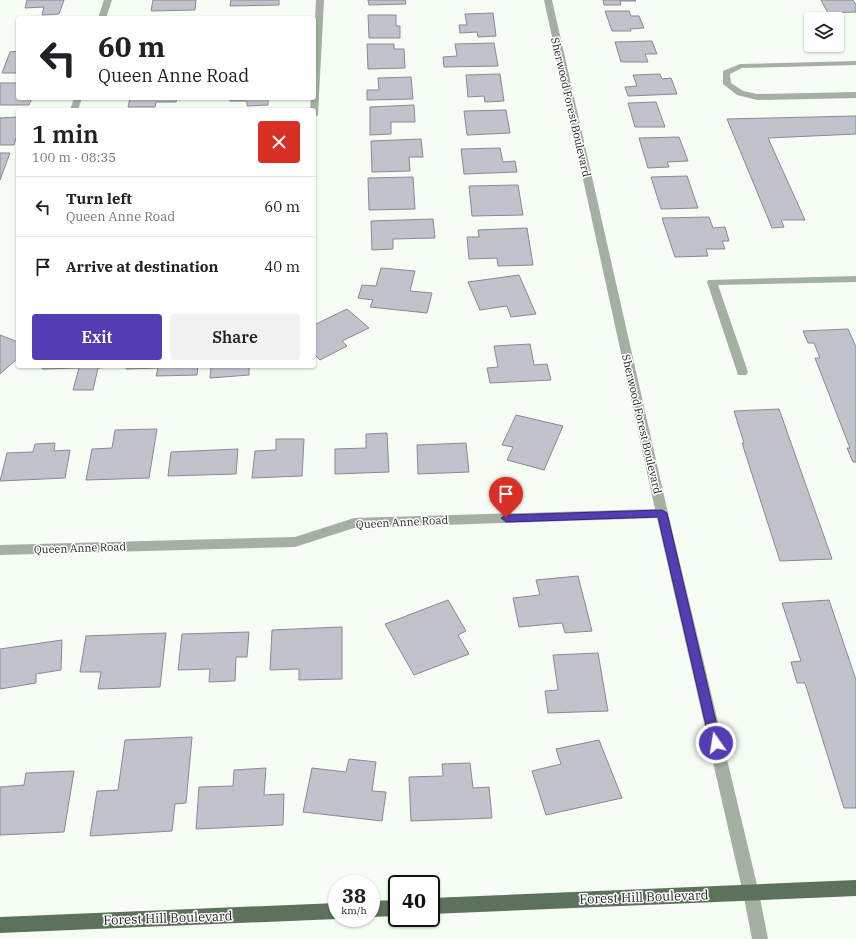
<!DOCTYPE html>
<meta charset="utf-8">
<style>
:root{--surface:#fff;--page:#f2f2f2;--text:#202124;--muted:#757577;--line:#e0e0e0;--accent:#543cb3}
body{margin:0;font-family:"IBM Plex Serif",serif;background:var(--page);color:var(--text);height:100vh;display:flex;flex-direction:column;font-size:15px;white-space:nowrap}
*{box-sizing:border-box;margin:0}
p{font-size:13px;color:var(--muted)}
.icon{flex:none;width:22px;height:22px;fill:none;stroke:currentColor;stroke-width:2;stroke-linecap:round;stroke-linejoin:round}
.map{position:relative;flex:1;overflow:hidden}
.side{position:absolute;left:16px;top:108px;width:300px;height:260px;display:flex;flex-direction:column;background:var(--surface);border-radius:4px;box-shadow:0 1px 3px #0004}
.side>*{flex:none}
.top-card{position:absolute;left:16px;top:16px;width:300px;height:84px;border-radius:4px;box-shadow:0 1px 3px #0004;background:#fff;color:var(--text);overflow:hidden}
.fabs{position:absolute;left:804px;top:12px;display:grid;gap:8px}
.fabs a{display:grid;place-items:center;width:40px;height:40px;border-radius:4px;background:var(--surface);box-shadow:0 1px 3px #0004;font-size:20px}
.speed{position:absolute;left:328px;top:875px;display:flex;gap:8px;font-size:20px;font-weight:700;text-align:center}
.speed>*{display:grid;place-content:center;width:52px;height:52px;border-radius:50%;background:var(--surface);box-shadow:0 1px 3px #0004;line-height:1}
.speed small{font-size:10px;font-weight:400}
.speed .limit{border:2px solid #111;border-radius:6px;background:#fff;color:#111}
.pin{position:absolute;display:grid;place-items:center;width:34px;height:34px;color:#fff;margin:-41px -17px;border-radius:50% 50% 50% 0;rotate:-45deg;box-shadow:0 0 4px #0007}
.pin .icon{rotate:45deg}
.me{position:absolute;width:44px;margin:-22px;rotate:347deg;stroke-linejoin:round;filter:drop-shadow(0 0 3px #0008)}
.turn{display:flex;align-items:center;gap:14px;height:84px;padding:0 16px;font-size:18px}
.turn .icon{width:52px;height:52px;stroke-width:2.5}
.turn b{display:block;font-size:28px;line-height:34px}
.round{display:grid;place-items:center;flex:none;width:42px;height:42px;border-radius:4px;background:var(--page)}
.overview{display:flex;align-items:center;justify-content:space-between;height:68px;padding:0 16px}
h1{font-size:24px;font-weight:600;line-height:30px}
.action{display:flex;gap:8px;margin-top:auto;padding:8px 16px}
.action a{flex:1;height:46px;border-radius:4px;background:var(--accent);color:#fff;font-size:16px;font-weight:600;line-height:46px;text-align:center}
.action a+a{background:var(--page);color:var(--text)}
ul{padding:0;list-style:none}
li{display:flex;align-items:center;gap:12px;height:60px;padding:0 16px;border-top:1px solid var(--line)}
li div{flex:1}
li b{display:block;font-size:15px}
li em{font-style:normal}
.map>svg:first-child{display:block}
.building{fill:#c2c2cc;stroke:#898992}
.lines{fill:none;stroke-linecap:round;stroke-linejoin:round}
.minor{fill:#a3b0a2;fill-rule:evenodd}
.major{fill:#5c725a;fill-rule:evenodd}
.route{fill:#543cb3;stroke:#372774}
.labels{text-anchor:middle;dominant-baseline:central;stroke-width:3;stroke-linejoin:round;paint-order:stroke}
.street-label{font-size:11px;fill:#232623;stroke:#fff}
.near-street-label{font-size:13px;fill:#232623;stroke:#fff}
</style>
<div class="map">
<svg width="856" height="939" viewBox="0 0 856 939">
<rect width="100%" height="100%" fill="#f5fdf4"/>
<path class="building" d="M27,0H64L59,14L42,15L44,7L25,8Z
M153,0H196L195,10L151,11Z
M231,0H279V5L230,6Z
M368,0H405L406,4L369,5Z
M603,0H635L636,1H620L621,5H604Z
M821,0H853L856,5V12L828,13Z
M605,11H629L631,16H639L644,28L630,29L631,31H612Z
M493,13L496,36L478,37L477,32L460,33L459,25H467L465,14Z
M368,15H396V26H400V38H369Z
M652,41L657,54H645L648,62H621L615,42Z
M494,43L498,66L444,67L443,57L457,56L455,44Z
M367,44H394V49H404L405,68L368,69Z
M18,51V73H2L10,52Z
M500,74L504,101L485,102L484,96L468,97L466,75Z
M660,74L662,79L671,78L677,94L628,96L625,87L637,86L633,75Z
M411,77L413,99L367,100V90H379L378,78Z
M0,83H18V98H32L29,105H0Z
M130,98H177L176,102H156L155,107H128Z
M230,98H268V105L247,106V101H230Z
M656,102L665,127H635L628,103Z
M414,105L415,122H391V134L370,135V107Z
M506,110L510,133L467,135L464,111Z
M856,116V134L768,138L805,220H781L784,227L772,228L727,119Z
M18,117V132L14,145H0V118Z
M679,137L688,161L667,162L669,167L648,168L639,138Z
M421,139L423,157H409L410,171L372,172L371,141Z
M500,148L503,162L515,161L517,172L464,174L461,149Z
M0,153H10L0,180Z
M687,176L698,208L661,209L651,177Z
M413,177L415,209L369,210L368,178Z
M518,185L523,215L472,216L469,186Z
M709,217L713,228L725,227L729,241H722L725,249H706L708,256L675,257L662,218Z
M433,219L435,238L393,239V249L372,250L371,221Z
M527,228L533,265L498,266L497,258L469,259L467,237H479L478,230Z
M381,268L415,271L410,291L432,293L427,313L370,307L373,300L358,298L362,285L376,286Z
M519,275L536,314L511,317L507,306L480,310L468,282Z
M347,309L369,328L342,341L347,346L320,360L314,354V325Z
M848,329L856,347V462H853L847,448H850L815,358H820L814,343H808L803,331Z
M0,335L18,342V358L0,374Z
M530,344L534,365L547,364L551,380L490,383L487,368L498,367L494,346Z
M43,366H111V367L98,368L93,390H73L79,368L42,369Z
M127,366H198L197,375L156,376L158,368L126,369Z
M211,366H269L249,367V375L210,378Z
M779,409L832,559L780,561L742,443H744L734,411Z
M516,415L563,426L544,470L507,460L513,447L502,445Z
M157,429L149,478L86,480L92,449L112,448L115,430Z
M387,433L389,472L335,474V449L366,448V434Z
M276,439H304L302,476L252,478L255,451L276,450Z
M55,443L54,451L70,450L65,478L0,481L7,453L33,452L35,444Z
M466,443L469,472L418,474L417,445Z
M238,449L236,474L168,476L171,452Z
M578,576L592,631L565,633L562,623L519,627L513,598L540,595L536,580Z
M448,600L466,631L458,635L469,654L414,675L385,624Z
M829,600L856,680V808H844L805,683H797L791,662L801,661L782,603Z
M342,627V679L299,680V669L270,670L272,630Z
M249,632L247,657H236L235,681L209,682L210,669L178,670L182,634Z
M166,633L160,687L98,689L101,672H80L86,636Z
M62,640L61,670L36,674V683L0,689V649Z
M598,653L608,711L548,713L545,691L558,690L553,655Z
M192,737L186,803L175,804L172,831L90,836L97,791L118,790L125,740Z
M599,740L622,798L546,815L532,771L561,764L556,749Z
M349,759L376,762L372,791L386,792L382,821L303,812L312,768L346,772Z
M470,763L473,788L489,787L492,818L411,821L409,777L443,776L442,764Z
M266,768L264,795L284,794L283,825L196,829L199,787L233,786L234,770Z
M74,771L64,832L0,835V787L24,785L26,773Z"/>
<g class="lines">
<path class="minor" d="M104,0H112L106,18H98Z
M316,0H324L318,115L314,118V110H310L311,98H314V38Z
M544,0H552L668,513L759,893L768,939H752L743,893L657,518L354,528L295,547L0,555V545L295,537L354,518L655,509Z
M856,61V65L742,68L730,74L731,83L743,91L757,94L856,92V98L757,100L737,95L723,84V71L740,64Z
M74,98H82L78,110H70Z
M856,276V282L718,285L748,372L746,375H738L707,282L708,280Z"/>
<path class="major" d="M856,880V896L431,914V898Z
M397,900V916L371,917V901Z
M337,903V918H339L337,919L0,933V917Z"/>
</g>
<path class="route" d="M662,510L667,513L721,743L720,746L716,748L712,746L710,743L658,517L506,522L501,518L506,515Z"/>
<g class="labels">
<g class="street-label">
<text transform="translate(571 107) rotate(77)">Sherwood Forest Boulevard</text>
<text transform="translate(642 424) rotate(77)">Sherwood Forest Boulevard</text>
<text transform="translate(402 522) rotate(-3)">Queen Anne Road</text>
<text transform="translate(80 548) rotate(-2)">Queen Anne Road</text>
</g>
<g class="near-street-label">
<text transform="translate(644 897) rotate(-2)">Forest Hill Boulevard</text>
<text transform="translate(168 918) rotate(-2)">Forest Hill Boulevard</text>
</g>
</g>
</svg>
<div class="fabs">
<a><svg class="icon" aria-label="layers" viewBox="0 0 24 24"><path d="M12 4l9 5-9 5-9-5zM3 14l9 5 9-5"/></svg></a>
</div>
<div class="speed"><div>38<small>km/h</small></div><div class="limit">40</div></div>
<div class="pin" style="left:506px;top:518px;background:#d93025"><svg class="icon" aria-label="arrive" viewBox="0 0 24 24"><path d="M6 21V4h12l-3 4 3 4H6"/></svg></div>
<svg class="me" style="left:716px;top:743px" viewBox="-20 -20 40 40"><circle r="17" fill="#543cb3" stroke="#fff" stroke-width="3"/><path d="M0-11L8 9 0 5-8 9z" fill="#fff"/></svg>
<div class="top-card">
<div class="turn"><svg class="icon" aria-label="left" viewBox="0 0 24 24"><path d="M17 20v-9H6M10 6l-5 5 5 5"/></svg><div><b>60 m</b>Queen Anne Road</div></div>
</div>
<section class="side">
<div class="overview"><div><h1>1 min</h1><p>100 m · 08:35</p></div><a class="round" style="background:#d93025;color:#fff"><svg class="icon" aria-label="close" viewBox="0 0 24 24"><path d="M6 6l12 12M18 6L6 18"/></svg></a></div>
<ul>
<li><svg class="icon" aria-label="left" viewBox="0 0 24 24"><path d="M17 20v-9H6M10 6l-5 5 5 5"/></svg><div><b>Turn left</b><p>Queen Anne Road</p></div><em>60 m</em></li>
<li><svg class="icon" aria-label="arrive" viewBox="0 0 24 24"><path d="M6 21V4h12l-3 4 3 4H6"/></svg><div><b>Arrive at destination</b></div><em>40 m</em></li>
</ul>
<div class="action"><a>Exit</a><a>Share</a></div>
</section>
</div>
